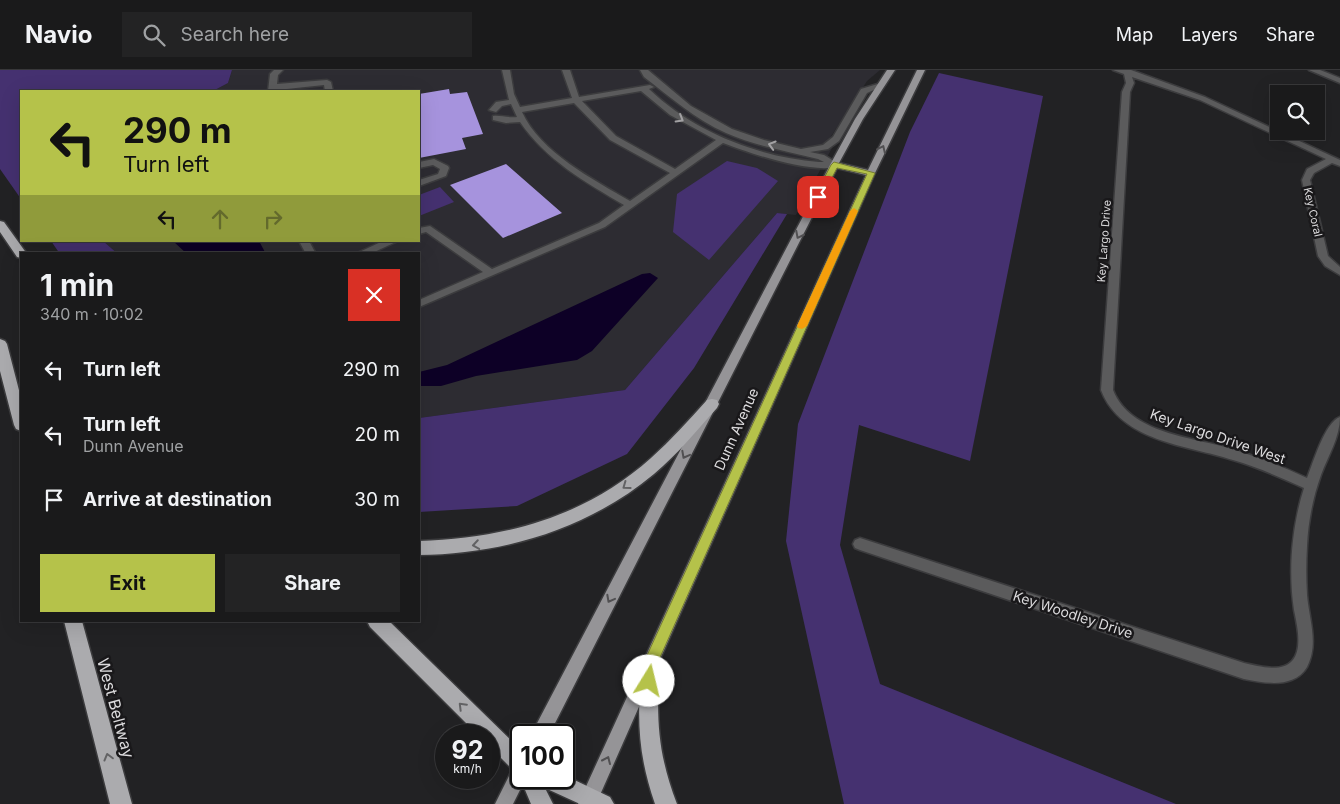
<!DOCTYPE html>
<meta charset="utf-8">
<style>
:root{--surface:#1a1a1b;--page:#232324;--text:#f1f3f6;--muted:#9fa1a3;--line:#38383a;--accent:#b5c24a}
body{margin:0;font-family:Inter,sans-serif;background:var(--page);color:var(--text);height:100vh;display:flex;flex-direction:column;font-size:19px;white-space:nowrap}
*{box-sizing:border-box;margin:0}
p{font-size:16px;color:var(--muted)}
.icon{flex:none;width:28px;height:28px;fill:none;stroke:currentColor;stroke-width:2;stroke-linecap:round;stroke-linejoin:round}
.map{position:relative;flex:1;overflow:hidden}
.sheet{position:absolute;left:20px;top:182px;width:400px;height:370px;display:flex;flex-direction:column;background:var(--surface);border-radius:0px;box-shadow:0 5px 20px #0002,0 0 0 1px var(--line)}
.sheet>*{flex:none}
.hud{position:absolute;left:20px;top:20px;width:400px;height:152px;border-radius:0px;box-shadow:0 5px 20px #0002,0 0 0 1px var(--line);background:#b5c24a;color:#111;overflow:hidden}
.fabs{position:absolute;left:1270px;top:15px;display:grid;gap:10px}
.fabs a{display:grid;place-items:center;width:55px;height:55px;border-radius:0px;background:var(--surface);box-shadow:0 5px 20px #0002,0 0 0 1px var(--line);font-size:25px}
.speed{position:absolute;left:435px;top:654px;display:flex;gap:10px;font-size:25px;font-weight:700;text-align:center}
.speed>*{display:grid;place-content:center;width:65px;height:65px;border-radius:50%;background:var(--surface);box-shadow:0 5px 20px #0002,0 0 0 1px var(--line);line-height:1}
.speed small{font-size:12px;font-weight:400}
.speed .limit{border:2px solid #111;border-radius:8px;background:#fff;color:#111}
.pin{position:absolute;display:grid;place-items:center;width:42px;height:42px;color:#fff;margin:-21px;border-radius:10px;box-shadow:0 2px 8px #0006}
.me{position:absolute;width:55px;margin:-28px;rotate:9deg;stroke-linejoin:round;filter:drop-shadow(0 0 4px #0008)}
.turn{display:flex;align-items:center;gap:18px;height:105px;padding:0 20px;font-size:22px}
.turn .icon{width:65px;height:65px;stroke-width:2.5}
.turn b{display:block;font-size:35px;line-height:42px}
.lanes{display:flex;align-items:center;height:48px;padding:0 20px;background:#0003;justify-content:center;gap:25px;direction:ltr}
.lanes .off{opacity:.35}
.round{display:grid;place-items:center;flex:none;width:52px;height:52px;border-radius:0px;background:var(--page)}
.overview{display:flex;align-items:center;justify-content:space-between;height:85px;padding:0 20px}
h1{font-size:30px;font-weight:700;line-height:38px}
.cta{display:flex;gap:10px;margin-top:auto;padding:10px 20px}
.cta a{flex:1;height:58px;border-radius:0px;background:var(--accent);color:#111;font-size:20px;font-weight:700;line-height:58px;text-align:center}
.cta a+a{background:var(--page);color:var(--text)}
ul{padding:0;list-style:none}
li{display:flex;align-items:center;gap:15px;height:65px;padding:0 20px}
li div{flex:1}
li b{display:block;font-size:19px}
li em{font-style:normal}
header{display:flex;align-items:center;gap:30px;box-sizing:border-box;height:70px;padding:0 25px;background:var(--surface);border-bottom:1px solid var(--line)}
header strong{font-size:24px}
nav{display:flex;gap:28px;margin-inline-start:auto;font-size:18px}
.search{width:350px;height:45px;background:var(--page);display:flex;align-items:center;gap:12px;box-sizing:border-box;padding:0 18px;border-radius:0px;color:var(--muted);font-size:19px}
.map>svg:first-child{display:block}
.built{fill:#2d2c32}
.green{fill:#453170}
.water{fill:#0d0026}
.building{fill:#a693dd}
.lines{fill:none;stroke-linecap:round;stroke-linejoin:round}
.minor-casing{stroke:#3c3c3e;stroke-width:3}
.major-casing{stroke:#3c3c3e;stroke-width:3}
.highway-casing{stroke:#3c3c3e;stroke-width:3}
.minor{fill:#5b5b5c;fill-rule:evenodd}
.major{fill:#959497;fill-rule:evenodd}
.highway{fill:#ababae;fill-rule:evenodd}
.oneway{stroke:#a2a1a3}
.oneway2{stroke:#515052}
.oneway3{stroke:#626264}
.route{fill:#b5c24a;stroke:#767e30}
.slow{fill:#f59e0b}
.labels{text-anchor:middle;dominant-baseline:central;stroke-width:5;stroke-linejoin:round;paint-order:stroke}
.far-street-label{font-size:11px;fill:#dcdbdd;stroke:#19181a}
.street-label{font-size:14px;fill:#dcdbdd;stroke:#19181a}
.near-street-label{font-size:16px;fill:#dcdbdd;stroke:#19181a}
</style>
<header>
<strong>Navio</strong>
<div class="search"><svg class="icon" aria-label="search" viewBox="0 0 24 24"><circle cx="10" cy="10" r="6"/><path d="M15 15l6 6"/></svg>Search here</div>
<nav><a>Map</a><a>Layers</a><a>Share</a></nav>
</header>
<div class="map">
<svg width="1340" height="734" viewBox="0 0 1340 734">
<rect width="100%" height="100%" fill="#222224"/>
<path class="built" d="M232,0H880L867,11L828,71L832,78L796,145L777,143L625,320L419,348V184H118L103,171H419V21H213L228,13Z"/>
<path class="green" d="M0,0H232L228,13L213,21H21V129L0,99Z
M939,3L1043,26L970,391L859,355L840,475L880,614L1176,734H844L786,471L798,354L910,62Z
M727,91L757,98L778,111L709,190L673,162L677,124Z
M440,117L454,132L419,146V125Z
M777,143L787,144L694,298L627,384L517,436L419,442V348L625,320Z
M51,171H103L118,184H60Z"/>
<path class="water" d="M173,171H259L266,184H187Z
M650,203L658,208L592,281L577,290L476,306L441,316H419V302L447,295L642,204Z"/>
<path class="building" d="M449,19L450,24L467,22L483,64L462,68L466,79L419,88V24Z
M506,94L562,143L503,168L450,115Z"/>
<g class="lines">
<g class="minor-casing">
<path id="minor" d="M274,0H283L278,5L277,14L327,10L331,12L333,21H325L324,15L268,21L270,4Z
M502,0H510L514,24L520,37L572,28L562,0H570L579,27L650,15L654,17L649,19C694,62 758,87 819,92H824L818,89C788,81 755,76 726,63C695,49 670,27 644,7L640,0H648L691,36L732,59L764,70L801,79L823,75L833,67L861,19L881,13L885,15L867,23L839,71L828,79L810,82L824,85L837,93V97C808,103 752,84 723,73L605,157L419,237V230L483,202L426,162L419,164V158L430,156L492,199L599,153L624,135C585,112 546,90 520,52L506,53L493,50V46C500,45 508,48 517,47L511,34L502,36L496,42L489,40L496,32L509,30ZM641,21L670,45L716,70L675,99L616,66L582,31ZM574,33L610,70L670,103L630,131C594,110 540,82 522,42Z
M1113,0H1131L1205,27L1340,90V96L1332,93L1314,103L1310,110L1328,186L1340,197V205L1325,196L1318,186L1302,110L1307,99L1326,89L1200,30L1132,7L1134,13L1130,22L1113,320C1130,364 1193,367 1232,379C1258,387 1283,397 1307,408C1313,393 1325,352 1340,347C1340,367 1328,386 1321,405C1313,427 1308,452 1307,476C1306,492 1306,509 1307,525C1309,549 1319,574 1307,597C1294,619 1264,613 1244,609L860,480L855,478L853,474L855,470L860,468L1244,593C1258,596 1281,603 1292,591C1303,579 1297,555 1294,540C1288,500 1292,456 1304,418C1281,408 1258,397 1233,390C1187,375 1121,372 1101,320L1122,22L1126,13L1124,4Z
M1309,0H1320L1340,8V13Z
M434,89L448,96L449,98L446,106L419,116V110L438,104L440,99L433,95L419,98V92Z
M299,171H309L316,184H306Z
M383,171H398L370,184H355Z"/>
</g>
<g class="major-casing">
<path id="major" d="M887,0H895L863,49L839,93L868,100L917,0H925L875,103L596,734H578L866,105L837,98L549,665H532L534,659L830,95L855,49Z
M521,692V708H526L513,734H495L515,694Z"/>
</g>
<g class="highway-casing">
<path id="highway" d="M0,151L4,152L27,184H21V188L17,187L0,162Z
M0,269L5,271L7,274L21,328V361L16,359L14,355L0,301Z
M712,329L717,330L719,334L717,338C697,360 678,384 654,404C588,459 504,484 419,485V471C506,468 585,447 651,388C671,370 689,350 707,330Z
M64,551H82L132,734H110Z
M367,551H389L521,680V704L514,701L489,676V665H478L370,557Z
M651,583L658,586L660,592C656,646 657,682 677,734H655C637,682 637,646 642,592L644,586Z
M521,704V708H564V705L610,727L614,734H580L545,718L553,734H531L520,708Z"/>
</g>
<use href="#minor" class="minor"/>
<use href="#major" class="major"/>
<use href="#highway" class="highway"/>
</g>
<defs><path id="oneway-chevron" d="M-2-3.5L2.5 0L-2 3.5" fill="none" stroke-width="1.6" stroke-linecap="round" stroke-linejoin="round" transform="scale(1.25)"/></defs>
<g class="oneway">
<use href="#oneway-chevron" transform="translate(680 49) rotate(31)"/>
<use href="#oneway-chevron" transform="translate(772 75) rotate(-164)"/>
</g>
<g class="oneway2">
<use href="#oneway-chevron" transform="translate(882 79) rotate(-65)"/>
<use href="#oneway-chevron" transform="translate(799 165) rotate(117)"/>
<use href="#oneway-chevron" transform="translate(685 385) rotate(118)"/>
<use href="#oneway-chevron" transform="translate(610 529) rotate(118)"/>
<use href="#oneway-chevron" transform="translate(607 690) rotate(-66)"/>
</g>
<g class="oneway3">
<use href="#oneway-chevron" transform="translate(626 416) rotate(144)"/>
<use href="#oneway-chevron" transform="translate(476 475) rotate(171)"/>
<use href="#oneway-chevron" transform="translate(462 636) rotate(-135)"/>
<use href="#oneway-chevron" transform="translate(108 687) rotate(-105)"/>
</g>
<path class="route" d="M834,92L875,103L658,592L654,616L649,618L644,616L642,611L644,592L867,104L837,98L821,129H815L814,127L831,95Z"/>
<path class="slow" d="M854,138L858,141L807,256L802,259L798,258L797,256L850,141Z"/>
<g class="labels">
<g class="far-street-label">
<text transform="translate(1313 142) rotate(77)">Key Coral</text>
<text transform="translate(1104 171) rotate(-86)">Key Largo Drive</text>
</g>
<g class="street-label">
<text transform="translate(736 359) rotate(-66)">Dunn Avenue</text>
<text transform="translate(1218 366) rotate(19)">Key Largo Drive West</text>
<text transform="translate(1073 544) rotate(18)">Key Woodley Drive</text>
</g>
<g class="near-street-label">
<text transform="translate(116 638) rotate(75)">West Beltway</text>
</g>
</g>
</svg>
<div class="fabs">
<a><svg class="icon" aria-label="search" viewBox="0 0 24 24"><circle cx="10" cy="10" r="6"/><path d="M15 15l6 6"/></svg></a>
</div>
<div class="speed"><div>92<small>km/h</small></div><div class="limit">100</div></div>
<div class="pin" style="left:818px;top:127px;background:#d93025"><svg class="icon" aria-label="arrive" viewBox="0 0 24 24"><path d="M6 21V4h12l-3 4 3 4H6"/></svg></div>
<svg class="me" style="left:649px;top:611px" viewBox="-20 -20 40 40"><circle r="19" fill="#fff"/><path d="M0-13L10 11 0 6-10 11z" fill="#b5c24a"/></svg>
<div class="hud">
<div class="turn"><svg class="icon" aria-label="left" viewBox="0 0 24 24"><path d="M17 20v-9H6M10 6l-5 5 5 5"/></svg><div><b>290 m</b>Turn left</div></div>
<div class="lanes"><svg class="icon" aria-label="left" viewBox="0 0 24 24"><path d="M17 20v-9H6M10 6l-5 5 5 5"/></svg><svg class="icon off" aria-label="ahead" viewBox="0 0 24 24"><path d="M12 20V5M6 11l6-6 6 6"/></svg><svg class="icon off" aria-label="right" viewBox="0 0 24 24"><path d="M7 20v-9h11M14 6l5 5-5 5"/></svg></div>
</div>
<section class="sheet">
<div class="overview"><div><h1>1 min</h1><p>340 m · 10:02</p></div><a class="round" style="background:#d93025;color:#fff"><svg class="icon" aria-label="close" viewBox="0 0 24 24"><path d="M6 6l12 12M18 6L6 18"/></svg></a></div>
<ul>
<li><svg class="icon" aria-label="left" viewBox="0 0 24 24"><path d="M17 20v-9H6M10 6l-5 5 5 5"/></svg><div><b>Turn left</b></div><em>290 m</em></li>
<li><svg class="icon" aria-label="left" viewBox="0 0 24 24"><path d="M17 20v-9H6M10 6l-5 5 5 5"/></svg><div><b>Turn left</b><p>Dunn Avenue</p></div><em>20 m</em></li>
<li><svg class="icon" aria-label="arrive" viewBox="0 0 24 24"><path d="M6 21V4h12l-3 4 3 4H6"/></svg><div><b>Arrive at destination</b></div><em>30 m</em></li>
</ul>
<div class="cta"><a>Exit</a><a>Share</a></div>
</section>
</div>
